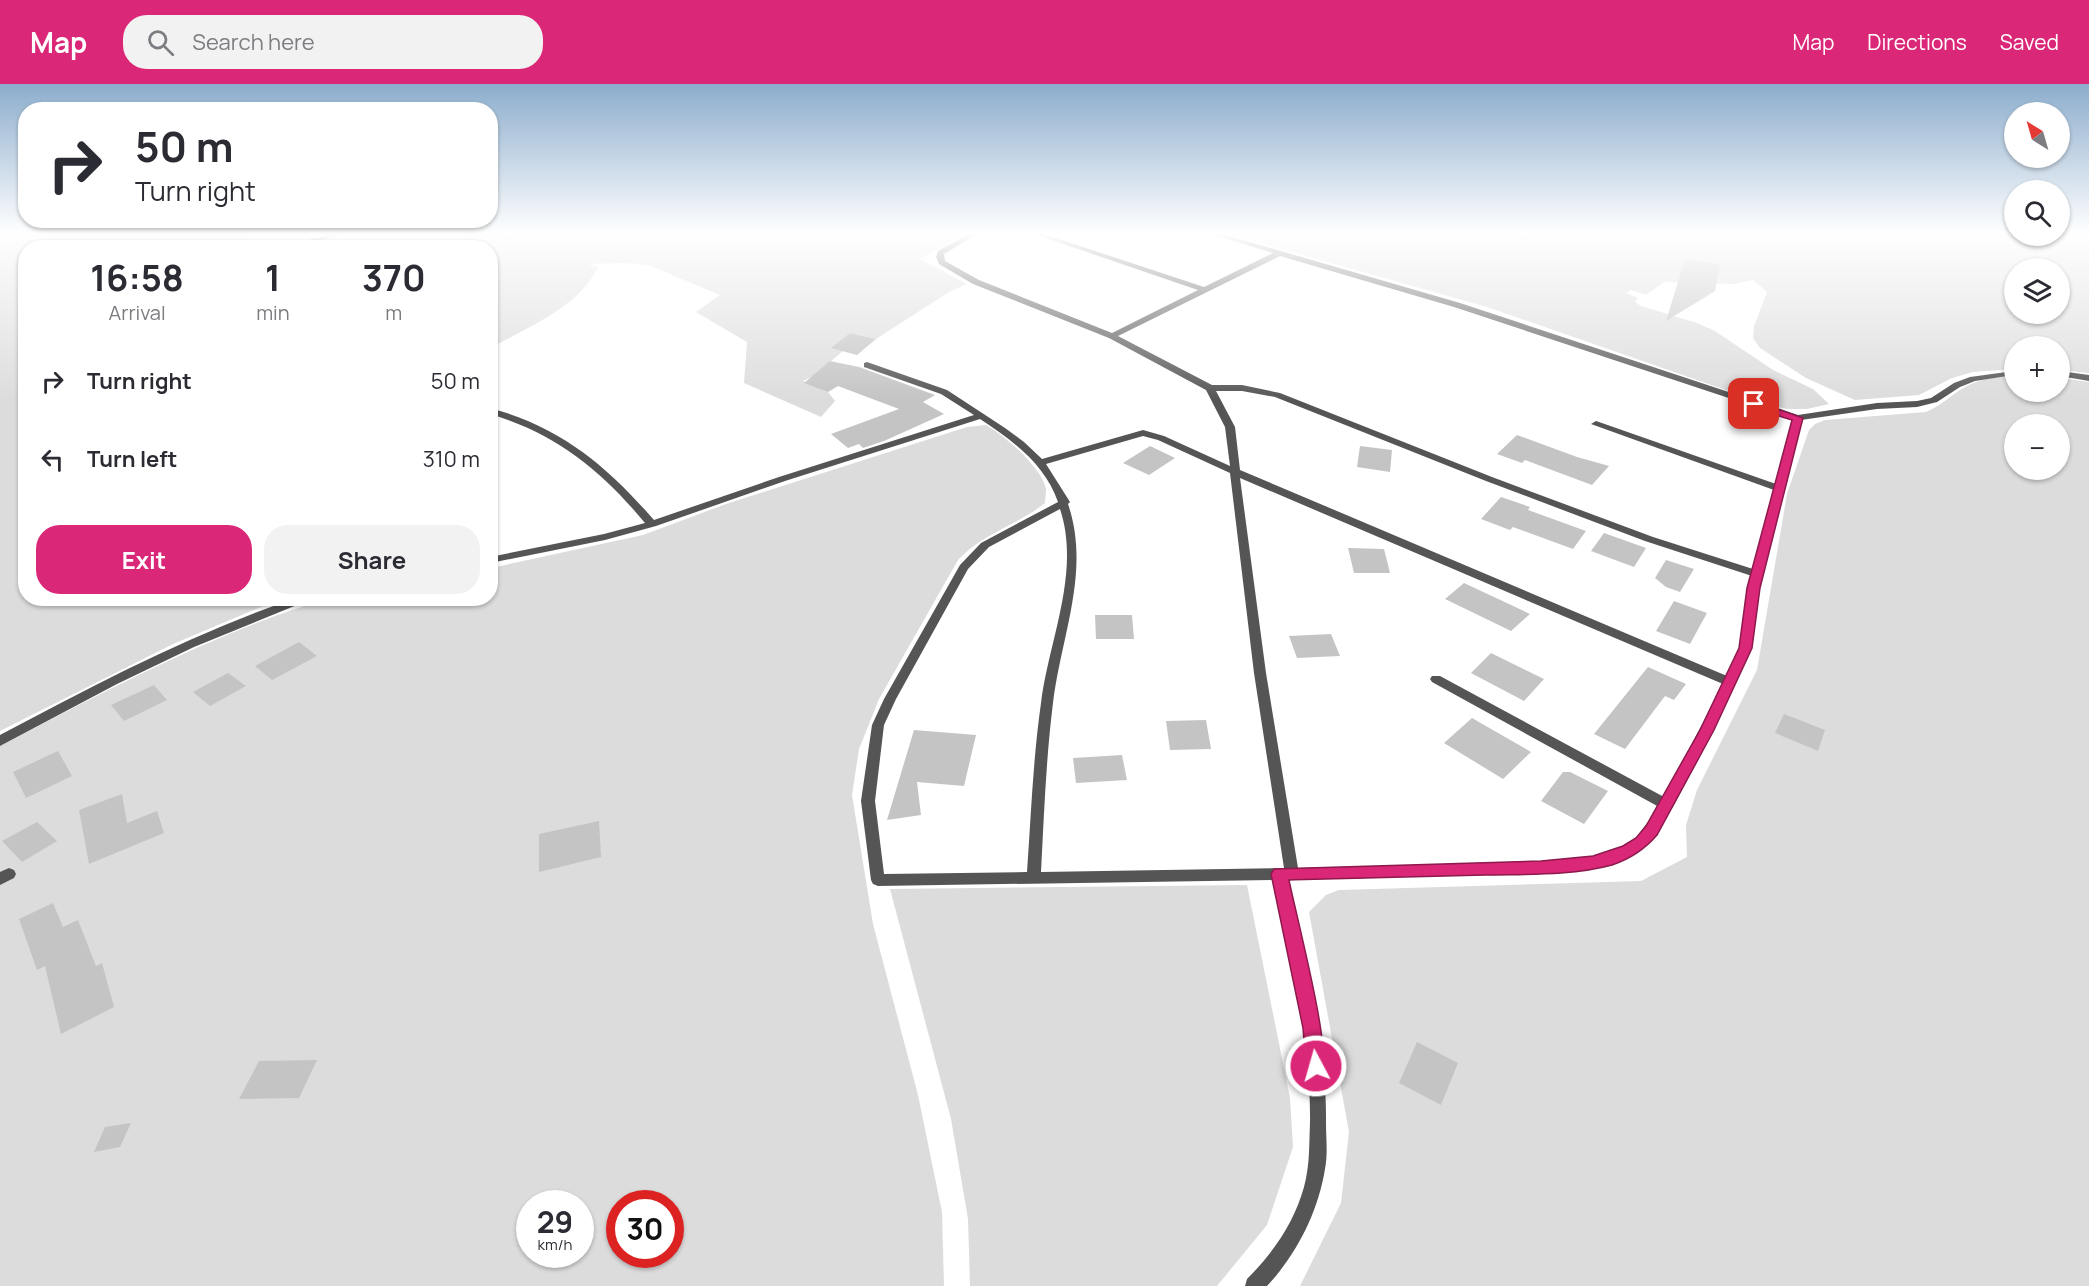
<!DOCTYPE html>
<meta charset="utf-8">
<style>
:root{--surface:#fff;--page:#f2f2f3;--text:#2b2b33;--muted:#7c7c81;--accent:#db2777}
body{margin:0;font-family:Manrope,sans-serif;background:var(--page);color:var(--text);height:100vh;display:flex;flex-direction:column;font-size:22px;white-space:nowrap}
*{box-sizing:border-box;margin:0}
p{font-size:20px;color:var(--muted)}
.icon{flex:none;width:33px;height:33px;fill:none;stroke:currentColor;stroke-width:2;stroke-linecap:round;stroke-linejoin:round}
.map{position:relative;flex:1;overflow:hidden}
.drawer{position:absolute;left:18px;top:156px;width:480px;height:366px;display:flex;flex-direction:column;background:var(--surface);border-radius:24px;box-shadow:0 2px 4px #0004}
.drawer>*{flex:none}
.hud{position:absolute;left:18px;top:18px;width:480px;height:126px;border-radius:24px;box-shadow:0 2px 4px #0004;background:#fff;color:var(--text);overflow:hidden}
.needle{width:39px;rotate:323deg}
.tools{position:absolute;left:2004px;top:18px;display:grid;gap:12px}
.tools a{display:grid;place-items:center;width:66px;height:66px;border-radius:50%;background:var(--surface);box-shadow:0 2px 4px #0004;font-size:30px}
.speed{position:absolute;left:516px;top:1106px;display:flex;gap:12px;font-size:30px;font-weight:700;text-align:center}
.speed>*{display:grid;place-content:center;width:78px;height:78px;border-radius:50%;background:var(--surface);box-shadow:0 2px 4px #0004;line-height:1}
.speed small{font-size:15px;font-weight:400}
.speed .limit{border:9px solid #d22;background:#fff;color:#111}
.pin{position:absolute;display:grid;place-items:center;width:51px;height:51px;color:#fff;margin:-26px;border-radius:12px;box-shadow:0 3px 9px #0006}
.me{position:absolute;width:66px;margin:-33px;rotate:354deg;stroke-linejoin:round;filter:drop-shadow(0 0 4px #0008)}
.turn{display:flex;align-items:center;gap:21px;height:126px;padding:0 18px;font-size:27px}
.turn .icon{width:78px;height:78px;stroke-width:2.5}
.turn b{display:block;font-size:42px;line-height:51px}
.eta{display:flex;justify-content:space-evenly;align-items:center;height:102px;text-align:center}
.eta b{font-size:36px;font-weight:700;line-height:42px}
.action{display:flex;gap:12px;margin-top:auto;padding:12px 18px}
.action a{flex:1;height:69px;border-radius:24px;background:var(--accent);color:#fff;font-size:24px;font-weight:700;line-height:69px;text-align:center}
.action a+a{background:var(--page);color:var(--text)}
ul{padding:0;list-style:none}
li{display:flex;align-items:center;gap:18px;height:78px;padding:0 18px}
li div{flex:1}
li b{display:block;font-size:22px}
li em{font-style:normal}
header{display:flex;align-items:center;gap:36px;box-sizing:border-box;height:84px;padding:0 30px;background:var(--accent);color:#fff}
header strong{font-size:28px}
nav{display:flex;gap:33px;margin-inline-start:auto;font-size:21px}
.search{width:420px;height:54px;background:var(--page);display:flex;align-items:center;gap:15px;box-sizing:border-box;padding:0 21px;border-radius:24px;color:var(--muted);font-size:22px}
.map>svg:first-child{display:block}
.green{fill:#dcdcdc;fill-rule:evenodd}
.building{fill:#c4c4c4}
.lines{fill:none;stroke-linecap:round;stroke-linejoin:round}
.minor{fill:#555;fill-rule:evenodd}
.route{fill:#db2777;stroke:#8e194d;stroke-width:1.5}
</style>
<header>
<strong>Map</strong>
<div class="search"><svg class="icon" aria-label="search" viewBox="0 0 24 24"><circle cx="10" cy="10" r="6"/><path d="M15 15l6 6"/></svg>Search here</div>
<nav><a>Map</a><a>Directions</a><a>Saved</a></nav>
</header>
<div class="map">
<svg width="2089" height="1202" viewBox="0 0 2089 1202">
<rect width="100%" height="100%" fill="#fff"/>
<path class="green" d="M0,149H266L235,163L26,164V514L280,515L173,560L0,647Z
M450,149H966L920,175L967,200L949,208L876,255L850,249L841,257L851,260L815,291L803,297L828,308L835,317L821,333L744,299L747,258L696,228L720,211L648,181L625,179L588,180L598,183C580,223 527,243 491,264L490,164L464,163L468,161Z
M1225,149H2014V152H2060V149H2089V289L2060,286V262H2014V285L1973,288L1952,294L1919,311L1855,316L1806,294L1760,264L1753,254L1754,242L1767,208L1753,196L1734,200L1664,198L1646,211L1631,206L1626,209L1638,214L1635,218L1641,222L1697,239L1715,247L1773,286L1813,305L1829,320L1807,325H1787L1766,320L1487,223ZM2014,184H2060V230H2014Z
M2014,292V308H2060V294L2089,298V1202H1300L1341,1119L1349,1048L1309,828L1326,811L1339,806L1641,797L1687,773L1686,741L1697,706L1757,586L1787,410L1809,346L1815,340L1825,336L1926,328C1943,321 1955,307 1971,300C1985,294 2000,293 2014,292ZM2014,340H2060V386H2014Z
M986,341C1004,351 1042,384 1046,405C1046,410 1045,415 1045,419C1018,441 981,450 958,476L879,615L859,665L852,711L873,840L918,1011L942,1128L944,1202H0V662C73,624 146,585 222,553C258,538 296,523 334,514H490L491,484L643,451L726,420L967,343ZM530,1119H580V1170H530ZM620,1119H670V1170H620Z
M1247,801L1290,1014L1293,1063L1267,1141L1217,1202H970L968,1135L951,1035L890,805Z"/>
<path class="building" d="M1685,175L1720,181L1715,207L1666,237Z
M850,249L876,255L857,271L831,264Z
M830,277L859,283L935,311L923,318L944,330L884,357L863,364L859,360L848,364L831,350L899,325L838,302L828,308L804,299Z
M1517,351L1577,373L1609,382L1592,401L1525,376L1522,379L1497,370Z
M1150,362L1175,374L1149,391L1123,379Z
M1360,362L1392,366L1390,388L1357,383Z
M1501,413L1530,423L1528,426L1586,447L1573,465L1513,443L1510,446L1481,435Z
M1604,449L1646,464L1634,483L1591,467Z
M1348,464L1384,465L1390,489H1354Z
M1666,476L1694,485L1680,508L1666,503L1655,494Z
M1464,499L1530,530L1511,547L1445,515Z
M1674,517L1707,529L1690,560L1656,547Z
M1095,531H1132L1134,555H1096Z
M1331,550L1340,572L1297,574L1289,552Z
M299,558L317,572L272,596L255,582Z
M1491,569L1544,595L1524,617L1471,589Z
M1648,583L1686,600L1674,616L1665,612L1625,665L1594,650Z
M228,589L246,602L210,622L193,608Z
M154,601L167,616L124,637L111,621Z
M1784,630L1825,646L1818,667L1775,649Z
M1472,634L1531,668L1503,695L1444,659Z
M1206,636L1211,665L1170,666L1166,637Z
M914,646L976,651L964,702L917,698L921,731L887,736Z
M58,667L72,692L26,714L13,688Z
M1122,671L1127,696L1076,699L1073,674Z
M1563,688H1570L1608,707L1584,740L1541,717Z
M122,710L127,739L157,727L164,749L89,780L79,726Z
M599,737L601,773L539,788V750Z
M37,738L57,757L22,778L2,757Z
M53,819L63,843L78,836L96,882L102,879L114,923L61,950L45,882L37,886L19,835Z
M1417,958L1458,979L1441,1021L1399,999Z
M317,976L299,1014L239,1015L259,977Z
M131,1039L120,1063L94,1068L105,1043Z"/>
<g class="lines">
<path class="minor" d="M337,149H350L288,164H273Z
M971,149H979L944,170L945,177L979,196L1112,249L1198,206L1031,149H1041L1204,203L1273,169L1208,149H1219L1460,219L1798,331L1877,319L1917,317L1931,314L1954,299L1970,293L2014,287V291L1975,297L1960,303L1937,318L1917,323L1877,325L1801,336L1759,504L1752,564L1713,646L1674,721L1646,762L1611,781L1593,785L1541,790L1287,795C1306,876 1327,956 1326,1039C1326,1054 1328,1070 1325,1085C1318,1128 1297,1170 1267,1202H1245L1247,1195C1273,1169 1294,1139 1304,1103C1310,1081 1309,1061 1310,1039C1311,956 1291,876 1273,796L878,802L873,800L871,796L861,717L872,641L884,615L960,481L981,459L1058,418C1045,380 1012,356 980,335L785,397L656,442L605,456L490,479V473L604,450L645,439C601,386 557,350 490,330V324C561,343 607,382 654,436L779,393L974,331L941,310L864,283V279L867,278L947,306L1005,344L1024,358L1042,375L1143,346L1164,352L1230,382L1225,343L1206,306L1109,254L973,200L939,180L936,173L938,167ZM1280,172L1454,223L1792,335L1776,400L1599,338L1596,337L1591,340L1774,406L1753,485L1653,453L1492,393L1280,309L1242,301H1212L1118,252ZM1216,307H1242L1275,313L1486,397L1645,457L1752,492L1740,564L1727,592L1240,386L1235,343ZM1143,352L1158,356L1230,389L1254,589L1284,784L1041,788C1044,731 1046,675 1053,619C1061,552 1091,487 1068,420L1070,418L1046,380ZM1240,394L1723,600L1664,713L1440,592H1432L1430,595L1432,598L1659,723L1636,754L1608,770L1593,773L1541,778L1298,784L1266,589ZM1060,425C1081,488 1049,556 1041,619C1033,675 1031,732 1027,788L884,790L875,717L884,641L896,615L968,485L989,463Z
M2060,287L2089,291V297L2060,292Z
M296,514H314L194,563L117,600L0,662V651C96,600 193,549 296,514Z
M9,784L14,786L16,790L14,794L0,801V788Z"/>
</g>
<linearGradient id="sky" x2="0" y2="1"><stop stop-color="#8cadcc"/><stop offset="0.47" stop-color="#fff"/><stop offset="1" stop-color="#fff" stop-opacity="0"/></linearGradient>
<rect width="2089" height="317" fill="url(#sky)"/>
<path class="route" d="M1754,317L1803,334L1760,504L1752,564L1714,646L1657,751C1645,765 1630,775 1612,781C1572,792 1526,790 1485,791C1419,793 1354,794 1289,796C1295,827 1332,967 1322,988L1316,990L1309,988L1306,982L1303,944L1271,790L1274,785L1541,777L1593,772L1623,762L1636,754L1646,742L1700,646L1739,564L1747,504L1792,336L1750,323L1749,320Z"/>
</svg>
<div class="tools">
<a><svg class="needle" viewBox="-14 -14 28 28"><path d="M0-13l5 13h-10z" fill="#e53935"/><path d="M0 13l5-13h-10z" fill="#7c7c81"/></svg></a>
<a><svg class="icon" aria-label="search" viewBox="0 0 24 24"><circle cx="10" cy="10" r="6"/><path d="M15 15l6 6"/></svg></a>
<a><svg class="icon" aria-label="layers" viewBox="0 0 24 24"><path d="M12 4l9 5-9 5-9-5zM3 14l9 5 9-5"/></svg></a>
<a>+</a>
<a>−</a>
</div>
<div class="speed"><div>29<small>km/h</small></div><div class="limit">30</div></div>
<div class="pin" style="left:1754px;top:320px;background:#d93025"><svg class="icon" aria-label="arrive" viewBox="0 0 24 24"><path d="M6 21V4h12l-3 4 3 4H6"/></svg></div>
<svg class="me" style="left:1316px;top:982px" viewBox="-20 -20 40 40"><circle r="17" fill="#db2777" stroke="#fff" stroke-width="3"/><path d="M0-11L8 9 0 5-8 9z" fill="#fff"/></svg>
<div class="hud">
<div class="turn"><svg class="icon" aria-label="right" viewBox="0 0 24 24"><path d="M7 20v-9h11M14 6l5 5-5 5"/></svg><div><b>50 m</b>Turn right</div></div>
</div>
<section class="drawer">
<div class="eta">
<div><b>16:58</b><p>Arrival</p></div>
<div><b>1</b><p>min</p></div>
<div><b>370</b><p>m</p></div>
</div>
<ul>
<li><svg class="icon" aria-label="right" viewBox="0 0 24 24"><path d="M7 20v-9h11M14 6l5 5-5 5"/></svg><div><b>Turn right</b></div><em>50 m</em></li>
<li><svg class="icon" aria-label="left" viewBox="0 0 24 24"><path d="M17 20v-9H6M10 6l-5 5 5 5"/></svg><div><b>Turn left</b></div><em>310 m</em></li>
</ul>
<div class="action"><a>Exit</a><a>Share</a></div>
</section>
</div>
